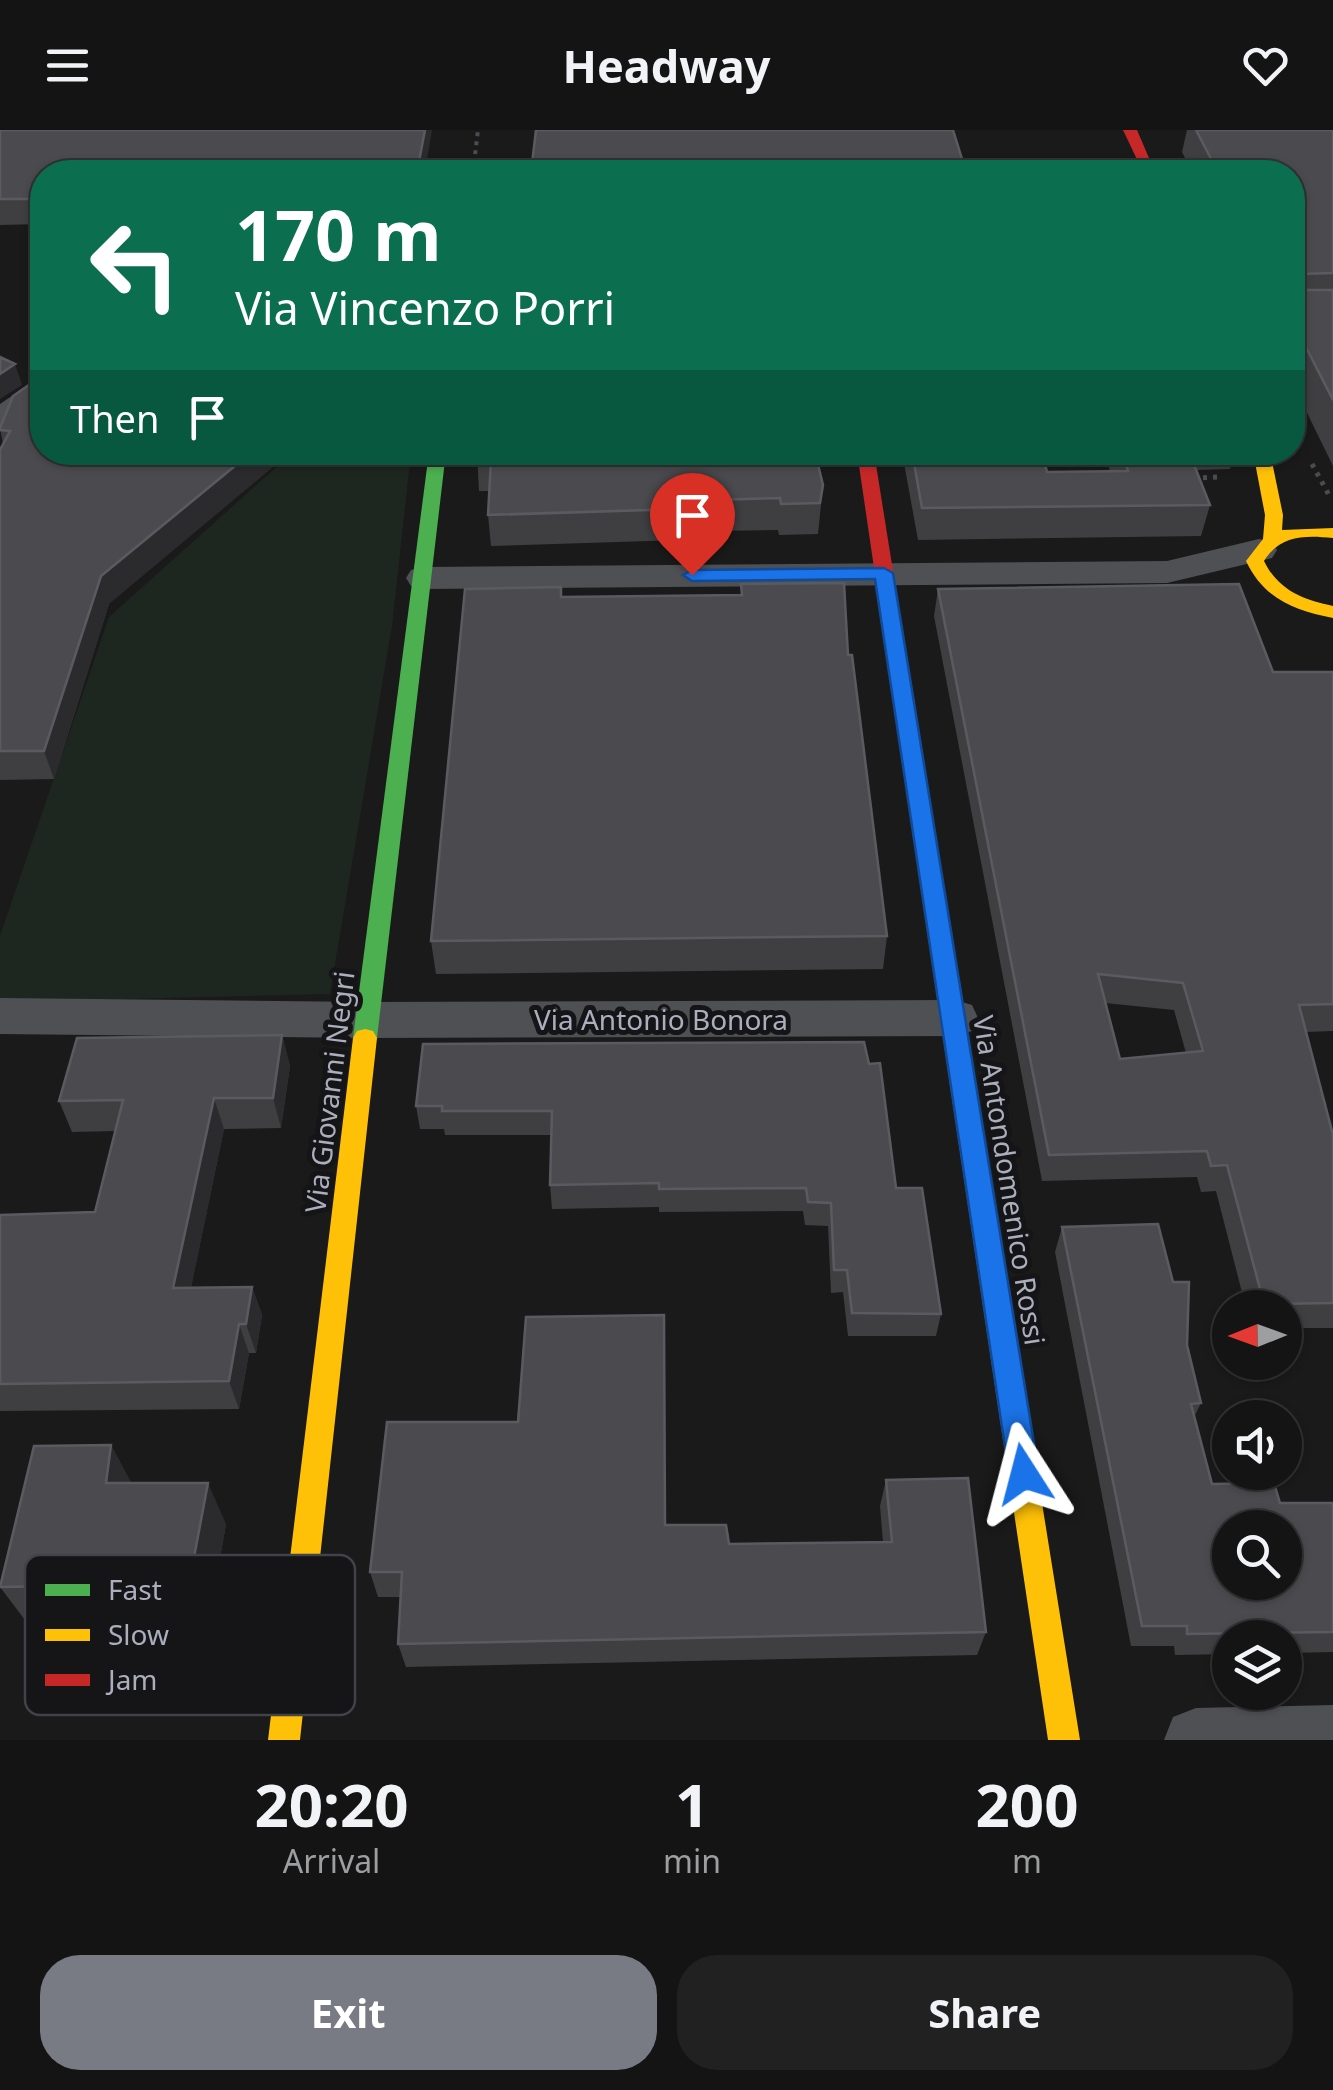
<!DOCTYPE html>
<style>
:root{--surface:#141414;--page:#212122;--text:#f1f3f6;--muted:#9d9ea0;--line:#333334;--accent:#787b84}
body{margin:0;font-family:"Noto Sans",sans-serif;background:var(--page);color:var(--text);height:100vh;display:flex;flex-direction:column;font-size:38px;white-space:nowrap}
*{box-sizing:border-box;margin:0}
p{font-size:32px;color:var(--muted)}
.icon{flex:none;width:55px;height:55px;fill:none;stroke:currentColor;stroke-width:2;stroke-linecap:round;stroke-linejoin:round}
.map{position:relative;height:1610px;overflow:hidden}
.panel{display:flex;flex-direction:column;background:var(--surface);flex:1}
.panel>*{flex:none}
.hud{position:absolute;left:30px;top:30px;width:1275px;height:305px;border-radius:40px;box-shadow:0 2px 8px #0004,0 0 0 2px var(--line);background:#0b6e4f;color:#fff;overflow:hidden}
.needle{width:65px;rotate:269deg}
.tools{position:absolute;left:1212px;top:1160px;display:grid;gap:20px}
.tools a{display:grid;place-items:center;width:90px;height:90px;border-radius:50%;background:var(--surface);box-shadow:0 2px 8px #0004,0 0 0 2px var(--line);font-size:50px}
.pin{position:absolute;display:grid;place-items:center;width:85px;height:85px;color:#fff;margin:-102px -42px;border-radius:50% 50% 50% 0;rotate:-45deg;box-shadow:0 0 10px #0007}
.pin .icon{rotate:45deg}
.me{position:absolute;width:110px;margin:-55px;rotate:351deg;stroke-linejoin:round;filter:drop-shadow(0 0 8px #0008)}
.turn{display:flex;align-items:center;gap:35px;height:210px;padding:0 40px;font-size:45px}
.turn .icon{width:130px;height:130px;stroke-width:2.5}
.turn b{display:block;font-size:70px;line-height:85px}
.then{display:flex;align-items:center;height:95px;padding:0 40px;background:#0003;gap:20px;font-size:38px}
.eta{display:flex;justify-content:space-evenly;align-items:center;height:170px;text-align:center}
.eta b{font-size:60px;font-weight:700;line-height:70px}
.button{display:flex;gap:20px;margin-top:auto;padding:20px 40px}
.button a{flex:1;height:115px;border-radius:40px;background:var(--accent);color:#fff;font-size:40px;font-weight:700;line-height:115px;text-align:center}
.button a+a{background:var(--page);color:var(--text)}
header{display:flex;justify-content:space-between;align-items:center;height:130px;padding:0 40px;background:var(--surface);font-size:45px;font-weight:700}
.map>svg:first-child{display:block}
.green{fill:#1e2620}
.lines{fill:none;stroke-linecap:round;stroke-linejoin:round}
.path-far1{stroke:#4a4c4f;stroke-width:4;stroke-dasharray:4 5;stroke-linecap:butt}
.path{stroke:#4a4c4f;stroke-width:5;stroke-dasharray:4 6;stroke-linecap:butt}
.street{fill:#4f5054;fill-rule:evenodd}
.fast{fill:#4caf50;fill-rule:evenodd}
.slow{fill:#ffc107;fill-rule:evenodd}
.jam{fill:#c62828;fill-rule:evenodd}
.wall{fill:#3f3f42;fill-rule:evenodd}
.shaded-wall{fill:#2b2b2d}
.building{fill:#4b4b4f;stroke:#5a5b61;stroke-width:2.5;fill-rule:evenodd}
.route{fill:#1a73e8;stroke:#114b97;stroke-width:2.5}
.labels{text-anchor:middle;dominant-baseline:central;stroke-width:10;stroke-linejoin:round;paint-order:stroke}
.street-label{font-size:28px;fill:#abafbd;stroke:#151417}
.key{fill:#151417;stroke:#424249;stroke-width:2.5}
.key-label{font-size:28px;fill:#abafbd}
</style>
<header><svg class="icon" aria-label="menu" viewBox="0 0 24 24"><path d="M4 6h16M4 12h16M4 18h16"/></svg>Headway<svg class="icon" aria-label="heart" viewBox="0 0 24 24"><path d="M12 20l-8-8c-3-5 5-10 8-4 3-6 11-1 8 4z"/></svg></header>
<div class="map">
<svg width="1333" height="1610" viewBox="0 0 1333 1610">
<rect width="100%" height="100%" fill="#1a1a1b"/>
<path class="green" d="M292,323H411L392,496L330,864L0,872V806L109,487Z"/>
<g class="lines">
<path class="path-far1" d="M473,42L478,0"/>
<path class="path" d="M1312,334L1330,367
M1193,348L1220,347"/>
<path class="street" d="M42,250V274L12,296L0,299V274L31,253Z
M1259,409L1272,412L1277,420L1272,428L1167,453L424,459L411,456L406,448L411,440L424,437L1167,431Z
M0,868L367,872L955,870L972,875L978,888L972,901L955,906L367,908L0,904Z
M1333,1575V1610H1164L1173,1587L1196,1578Z"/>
<path class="fast" d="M429,322H446L377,908L373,915H357L353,908Z"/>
<path class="slow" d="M1253,322H1270L1283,385L1282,400L1333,398V408C1305,405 1280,405 1264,431C1278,460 1303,470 1333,476V488C1294,480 1264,469 1246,431L1263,409L1265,385Z
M950,865L958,868L962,874L1080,1610H1048L938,874L942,868Z
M365,899L373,901L377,908L300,1610H268L353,908L357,901Z"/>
<path class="jam" d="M1123,0H1137L1155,42H1143Z
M857,322H874L962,874L958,880H942L938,874Z"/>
</g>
<path class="wall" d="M0,0L42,42V94L0,95Z
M1187,0H1333V336L1292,252V42H1192L1182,22Z
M36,250L109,474L54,649L0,650V320L3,314L0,298Z
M477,322H819L818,333L823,355L818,404L779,405L778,400L711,401V409L491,416L488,385L489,361H479Z
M902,322H1042L1047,342L1110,341L1104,322H1234L1230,339L1196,340L1210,375L1201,406L918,410Z
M741,454L848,525L887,806L883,839L436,844L431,811L562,467L741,465Z
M938,459L1273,542H1333V901L1305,902L1333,1005V1198H1285V1178H1246L1216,1061L1201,1062L1197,1047L1042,1051L934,486ZM1105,873L1174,880L1186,923L1120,929Z
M282,905L290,936L281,998L224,999L191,1157H252L262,1185L256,1223H249L239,1279L0,1281V1085L95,1082L116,1001L72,1002L59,971Z
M423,914L896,1058L941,1184L936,1206H848L843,1162L831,1163L828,1096L805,1095L803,1081L659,1082V1077L552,1079L550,1055L551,1005H445L444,999H420L416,976Z
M1062,1097L1187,1215L1201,1273L1194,1287L1212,1354L1280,1373H1333V1522L1285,1523V1508H1230V1524L1175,1525L1174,1516H1131L1055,1122Z
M111,1315L131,1353L226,1394L209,1491L28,1494L0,1457Z
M886,1350L986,1502L977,1525L406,1537L398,1514L401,1467H378L370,1442L665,1395L729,1414L883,1412L880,1376Z"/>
<path class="shaded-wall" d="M425,0H432L425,42H417Z
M15,234L22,255L0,269V244Z
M252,322H291L109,474L54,649L44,621L101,446Z
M282,905L290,936L281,998L273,968Z
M214,968L224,999L185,1187L173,1158Z
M252,1157L262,1185L256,1223L246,1194Z
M239,1194L249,1223L239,1279L229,1251Z
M111,1315L133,1356L106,1353Z
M208,1353L226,1394L209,1491L189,1454Z"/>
<path class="building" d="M0,0H425L417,42H42V69H0Z
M536,0H953L966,42H531Z
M1196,0H1333V143L1300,144L1299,157L1303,160H1333V270L1292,190V42H1218Z
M0,227L15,234L0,244Z
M38,237L42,239V322H252L101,446L44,621H0V320L10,301L0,300V298L13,266L36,250Z
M477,322H815L823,355L820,373L781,374L780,368L711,370L712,378L488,385L491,330H476Z
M912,322H1042L1047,342L1128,341L1122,322H1189L1210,375L922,378Z
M844,453L848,525H852L887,806L431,811L465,459L561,457V467L742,465L741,454Z
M1239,454L1273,542H1333V874L1299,875L1333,1005V1173L1264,1174L1227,1035L1211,1036L1207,1021L1049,1025L938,459ZM1098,844L1183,853L1203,921L1120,929Z
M282,905L273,968H214L173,1158L252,1157L246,1194H239L229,1251L0,1254V1085L95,1082L123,970L59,971L77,908Z
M864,912L869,934L880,933L896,1058H922L941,1184L852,1183L847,1140H834L831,1073L808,1072L806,1058L659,1059V1053L550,1055L552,981H442V976H416L423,914Z
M1158,1094L1173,1152H1189L1187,1215L1201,1273L1191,1274L1212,1354L1274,1353L1280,1373H1333V1502L1187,1504V1496H1142L1062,1097ZM1230,1398H1285V1452H1230Z
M664,1185L665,1395H726L729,1414L892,1412L886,1350L968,1348L986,1502L398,1514L402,1442H370L387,1292H518L526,1187Z
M111,1315L106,1353H208L189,1454L0,1457L34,1316Z"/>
<path class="route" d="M884,438L893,443L1039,1344L1034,1354L1024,1358L1014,1354L1009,1344L875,449L692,451L683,445L692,440Z"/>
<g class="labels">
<g class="street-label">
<text x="661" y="889">Via Antonio Bonora</text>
<text transform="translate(329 962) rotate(-83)">Via Giovanni Negri</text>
<text transform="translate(1010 1050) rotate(81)">Via Antondomenico Rossi</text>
</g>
</g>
<rect x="25" y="1425" width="330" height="160" rx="15" class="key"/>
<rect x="45" y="1454" width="45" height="12" fill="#4caf50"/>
<rect x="45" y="1499" width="45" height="12" fill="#ffc107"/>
<rect x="45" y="1544" width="45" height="12" fill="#c62828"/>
<g class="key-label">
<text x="108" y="1470">Fast</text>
<text x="108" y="1515">Slow</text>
<text x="108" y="1560">Jam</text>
</g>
</svg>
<div class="tools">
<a><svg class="needle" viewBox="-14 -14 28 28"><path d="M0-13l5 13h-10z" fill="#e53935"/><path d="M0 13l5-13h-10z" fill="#9d9ea0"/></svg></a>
<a><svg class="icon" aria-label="sound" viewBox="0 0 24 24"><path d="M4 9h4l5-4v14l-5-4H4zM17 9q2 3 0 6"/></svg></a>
<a><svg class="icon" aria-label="search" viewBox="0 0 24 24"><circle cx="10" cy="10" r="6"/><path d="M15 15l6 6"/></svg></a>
<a><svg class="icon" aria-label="layers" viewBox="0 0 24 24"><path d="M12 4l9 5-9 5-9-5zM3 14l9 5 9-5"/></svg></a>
</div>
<div class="pin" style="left:692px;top:445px;background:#d93025"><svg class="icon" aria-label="arrive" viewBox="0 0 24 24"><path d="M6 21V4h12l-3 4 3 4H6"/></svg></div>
<svg class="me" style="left:1024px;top:1344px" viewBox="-20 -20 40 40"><path d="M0-17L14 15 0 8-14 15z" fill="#1a73e8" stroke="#fff" stroke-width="4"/></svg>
<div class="hud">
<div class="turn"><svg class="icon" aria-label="left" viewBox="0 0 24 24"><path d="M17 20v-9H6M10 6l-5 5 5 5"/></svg><div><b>170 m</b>Via Vincenzo Porri</div></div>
<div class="then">Then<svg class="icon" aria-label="arrive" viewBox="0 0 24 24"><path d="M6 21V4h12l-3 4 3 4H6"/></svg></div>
</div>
</div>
<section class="panel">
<div class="eta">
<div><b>20:20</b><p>Arrival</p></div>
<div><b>1</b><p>min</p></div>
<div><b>200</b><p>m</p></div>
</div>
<div class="button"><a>Exit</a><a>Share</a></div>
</section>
